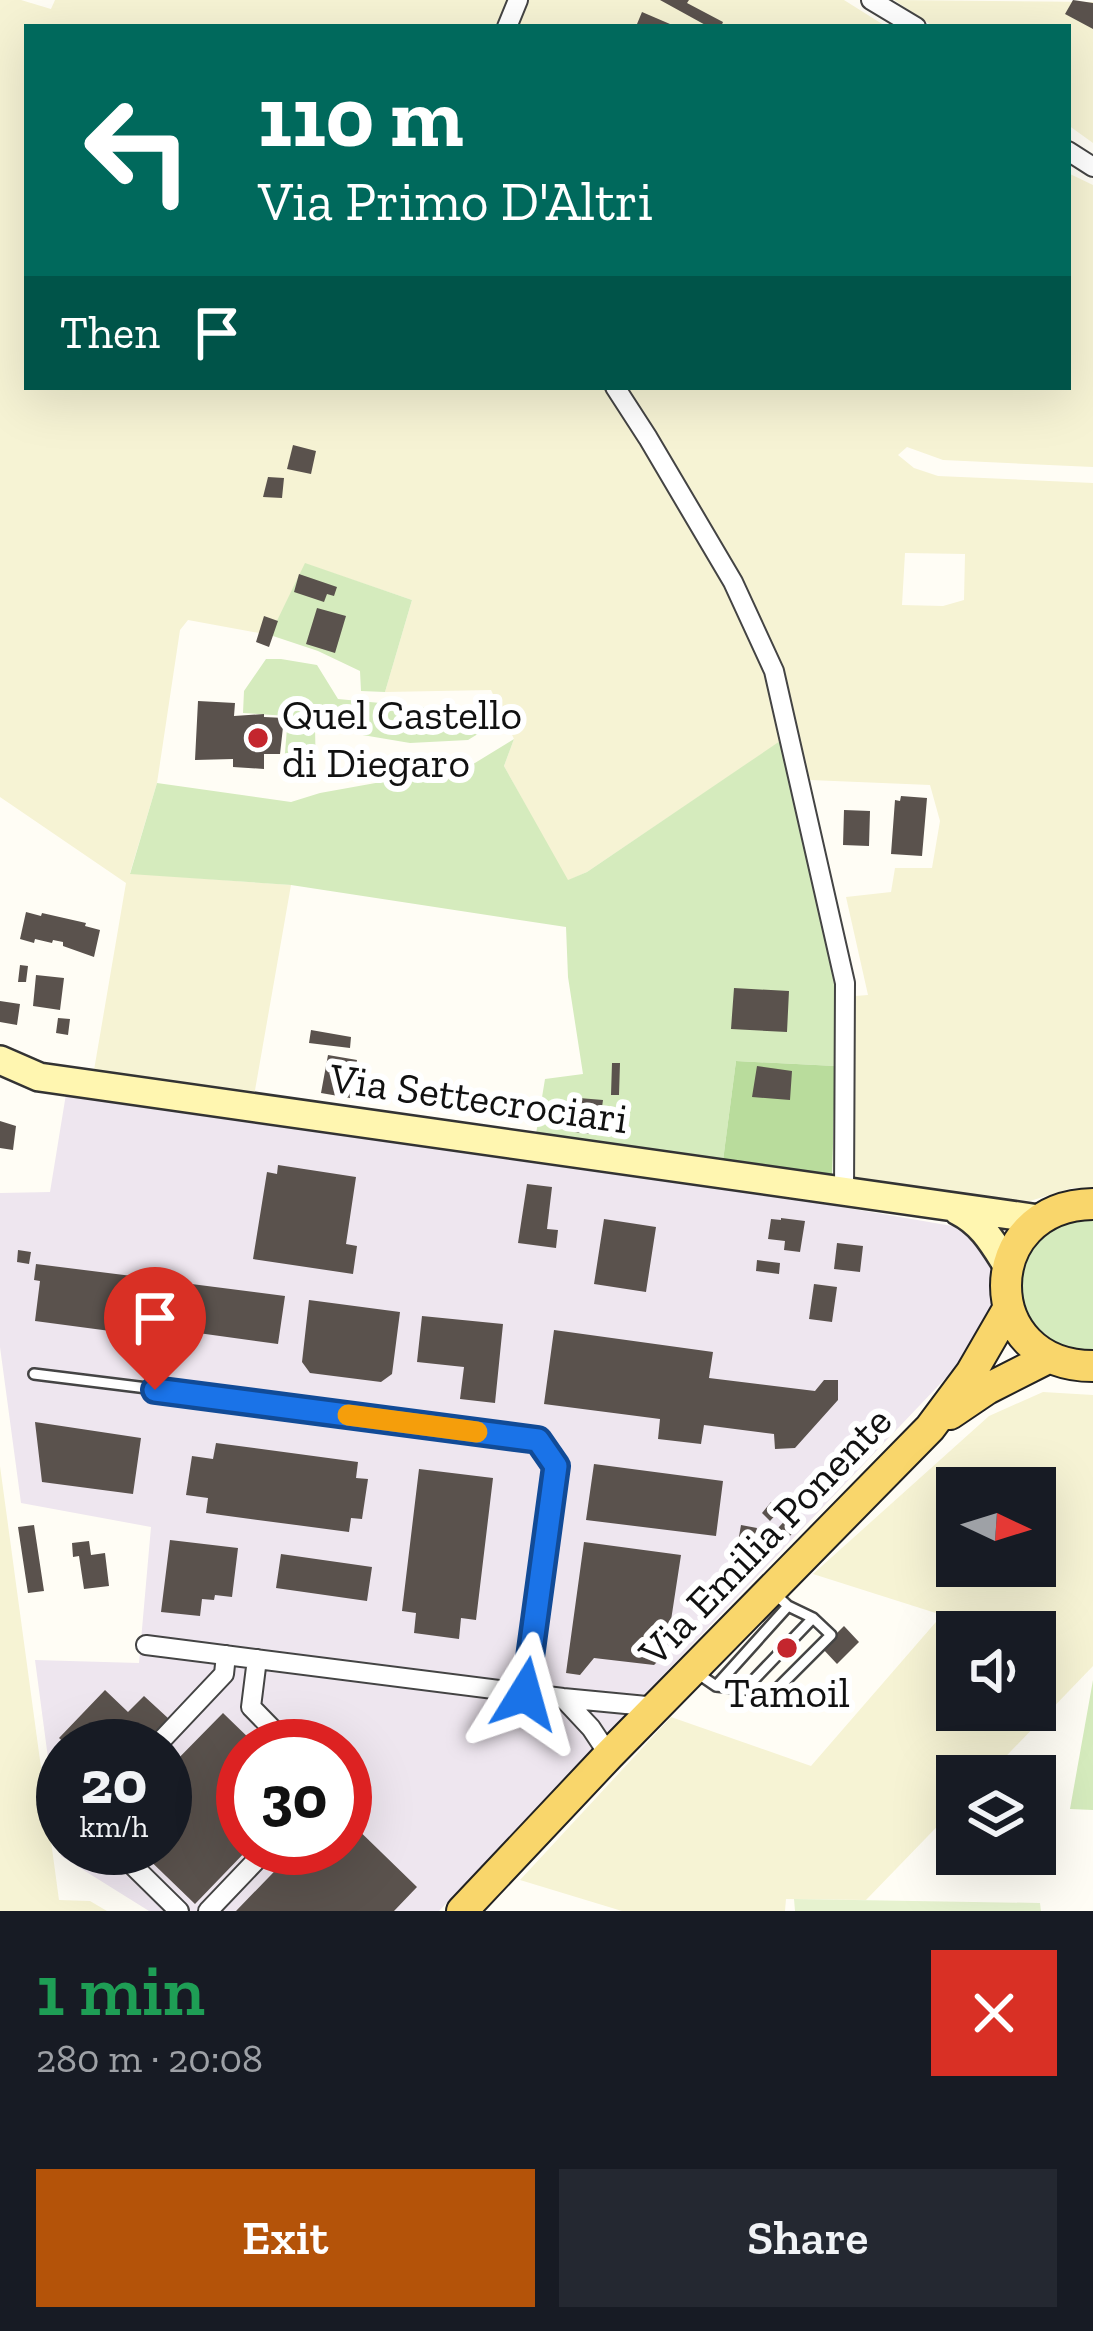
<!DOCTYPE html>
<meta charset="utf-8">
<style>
:root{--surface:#171b24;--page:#242831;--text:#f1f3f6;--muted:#9ea1a6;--accent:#b45309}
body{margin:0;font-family:"Zilla Slab",serif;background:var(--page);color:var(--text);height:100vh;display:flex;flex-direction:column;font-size:45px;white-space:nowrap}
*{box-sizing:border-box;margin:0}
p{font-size:39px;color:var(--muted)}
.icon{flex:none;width:66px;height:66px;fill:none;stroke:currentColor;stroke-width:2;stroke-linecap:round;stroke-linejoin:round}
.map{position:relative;height:1911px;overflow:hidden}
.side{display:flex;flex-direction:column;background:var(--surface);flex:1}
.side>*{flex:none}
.top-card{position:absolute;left:24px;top:24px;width:1047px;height:366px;border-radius:0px;box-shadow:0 12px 48px #0002;background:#00695c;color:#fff;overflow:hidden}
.needle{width:78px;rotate:94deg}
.fabs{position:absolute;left:936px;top:1467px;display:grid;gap:24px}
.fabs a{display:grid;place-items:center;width:120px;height:120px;border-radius:0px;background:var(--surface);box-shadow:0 12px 48px #0002;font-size:60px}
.speed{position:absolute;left:36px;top:1719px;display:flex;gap:24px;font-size:60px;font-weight:700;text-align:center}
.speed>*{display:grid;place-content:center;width:156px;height:156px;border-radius:50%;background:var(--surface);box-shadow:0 12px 48px #0002;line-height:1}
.speed small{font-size:30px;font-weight:400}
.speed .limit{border:18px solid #d22;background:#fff;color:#111}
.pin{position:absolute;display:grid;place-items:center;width:102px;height:102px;color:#fff;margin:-123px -51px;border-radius:50% 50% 50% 0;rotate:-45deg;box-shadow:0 0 12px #0007}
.pin .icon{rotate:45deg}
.me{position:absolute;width:132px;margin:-66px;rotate:8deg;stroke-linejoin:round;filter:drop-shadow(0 0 9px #0008)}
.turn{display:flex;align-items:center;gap:42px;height:252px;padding:0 36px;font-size:54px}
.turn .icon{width:156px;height:156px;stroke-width:2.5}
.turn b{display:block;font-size:84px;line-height:102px}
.then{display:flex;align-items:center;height:114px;padding:0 36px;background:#0003;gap:24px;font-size:45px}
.round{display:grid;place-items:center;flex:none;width:126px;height:126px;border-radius:0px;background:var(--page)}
.overview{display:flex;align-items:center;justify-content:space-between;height:204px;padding:0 36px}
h1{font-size:72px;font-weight:600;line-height:90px;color:#1e9e55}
.primary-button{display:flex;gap:24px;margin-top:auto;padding:24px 36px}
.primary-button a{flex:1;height:138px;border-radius:0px;background:var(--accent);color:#fff;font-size:48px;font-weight:600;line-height:138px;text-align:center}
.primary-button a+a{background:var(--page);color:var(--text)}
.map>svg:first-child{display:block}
.industrial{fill:#eee6ef;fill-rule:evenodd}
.farmland{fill:#f6f3d4;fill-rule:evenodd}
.green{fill:#d5ebbd}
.forest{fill:#b9dc9c}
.pitch{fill:#e6f2cf}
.building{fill:#5a524d}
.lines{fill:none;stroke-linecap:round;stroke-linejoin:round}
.lane-casing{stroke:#444;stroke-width:14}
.street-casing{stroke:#444;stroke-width:22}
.secondary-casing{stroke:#333;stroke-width:32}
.primary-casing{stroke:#222;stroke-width:34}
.lane{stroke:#fff;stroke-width:9}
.street{stroke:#fff;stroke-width:18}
.secondary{stroke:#fff6b0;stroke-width:27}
.primary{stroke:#f9d66b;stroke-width:30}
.route-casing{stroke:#114b97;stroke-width:30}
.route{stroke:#1a73e8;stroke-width:21}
.slow{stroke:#f59e0b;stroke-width:21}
.poi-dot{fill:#c4262e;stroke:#fff;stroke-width:4.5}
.labels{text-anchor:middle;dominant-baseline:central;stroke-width:12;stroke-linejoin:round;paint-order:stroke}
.poi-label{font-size:42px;fill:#111;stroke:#fff;text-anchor:start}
.street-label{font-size:42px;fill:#111;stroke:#fff}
</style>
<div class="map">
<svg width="1093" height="1911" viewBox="0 0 1093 1911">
<rect width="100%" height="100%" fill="#fffdf5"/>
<path class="industrial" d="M66,1094L766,1194L964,1228L989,1252L995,1276L990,1310L978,1344L439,1911H149L61,1856L35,1660L139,1663L151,1527L21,1503L0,1347V1193L50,1192ZM63,1746H165V1848H63ZM243,1746H345V1848H243Z"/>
<path class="farmland" d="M0,0H21L51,9L55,0H514L504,27H27V387H1068V173L1093,185V467L943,460L907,447L898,455L914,468L938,476L1093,483V1188H1072L1030,1201L850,1186L855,996L868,995L846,897L891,892L895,868H932L940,821L930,785L810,780L796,731L587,872L567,881L504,766L514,739L491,690L385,692L412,600L306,564L270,635L188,620L180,630L157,783L130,873L291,885L254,1096L93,1076L126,883L0,797ZM905,553L965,554L964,600L943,606L902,605Z
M529,0H844L887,27H518Z
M894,0L1093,2V143L1068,125V27H934Z
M1043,1392L1093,1395V1666L987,1776H957V1806L866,1900L786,1899L785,1911H622L520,1880L671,1717L811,1766L942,1615L813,1574L989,1416ZM957,1488H1035V1566H957ZM957,1632H1035V1710H957Z
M0,1466L59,1900L90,1901L107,1911H0Z"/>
<path class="green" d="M305,563L412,600L385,692L361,691L360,671L318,651L270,635Z
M266,659H281L317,665L338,699L444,709L497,704L504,718L468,740L410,743L315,727L316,775L283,777L288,716L243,713L244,691Z
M786,737L837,999L835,1066L736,1061L722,1168L535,1140L545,1079L583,1074L568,977L566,927L291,885L130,874L157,783L291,802L320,793L470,766L514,739L504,766L568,880L587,872Z
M1093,1216V1354L1052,1346L1022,1312L1019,1266L1046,1228Z
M1093,1680V1810L1070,1809Z"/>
<path class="forest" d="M736,1061L835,1066L832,1182L722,1168Z"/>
<path class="pitch" d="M794,1899L1040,1903L1041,1911H795Z"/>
<path class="building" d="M660,0H689L687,3L723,22L721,27H709Z
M1073,0L1093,3V29L1065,14Z
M642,12L677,27H643L637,24Z
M293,445L316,451L311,474L287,469Z
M268,477L284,478L282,498L263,497Z
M299,574L337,587L334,596L327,594L324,602L294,592Z
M317,608L346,616L335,653L306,644Z
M264,616L278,621L269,647L256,642Z
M198,701L235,703L234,716L264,714V717L284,718L280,754H264V769L233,767V759L195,760Z
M901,796L927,798L922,856L891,854L895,800L900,801Z
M844,810L870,811L869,846L843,845Z
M26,912L41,916L42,913L86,923L85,926L100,930L94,957L63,946V942L53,940L52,943L35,939L34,943L20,939Z
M20,965L28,966L26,982H18Z
M36,975L64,978L60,1010L33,1006Z
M734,988L789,991L787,1032L731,1029Z
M0,1001L20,1004L17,1025L0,1022Z
M58,1018L70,1019L68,1035L56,1033Z
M311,1030L351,1037L350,1048L309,1043Z
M328,1055L357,1060L350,1098L321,1093Z
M612,1063H620L619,1095H611Z
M757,1066L792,1071L790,1100L752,1097Z
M579,1098L603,1100L601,1114L594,1113L593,1134L574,1132Z
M0,1121L16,1126L13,1150L0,1148Z
M278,1165L356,1177L346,1244L357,1246L353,1274L253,1259L267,1172L277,1174Z
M527,1184L552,1187L547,1229L558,1230L556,1248L518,1243Z
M781,1218L805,1221L800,1252L784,1250L785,1241L768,1239L771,1219L781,1220Z
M604,1219L656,1227L646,1292L594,1284Z
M837,1243L863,1246L860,1272L834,1269Z
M18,1250L31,1252L29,1264L17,1262Z
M757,1260L780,1263L779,1274L756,1271Z
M36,1264L156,1279L148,1336L35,1321L40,1281L34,1280Z
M168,1281L285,1296L278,1344L162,1328Z
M814,1284L837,1287L832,1322L809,1319Z
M309,1300L400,1312L392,1374L381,1382L310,1373L302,1362Z
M422,1316L503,1324L495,1403L460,1399L464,1367L417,1362Z
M554,1330L713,1352L709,1378L815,1391L824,1380H838V1400L795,1448L775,1449L774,1434L704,1425L701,1444L658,1439L660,1419L544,1404Z
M35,1422L141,1438L133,1494L42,1482Z
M216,1443L358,1462L356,1478L368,1479L362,1519L351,1518L349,1532L206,1513L208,1498L186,1495L192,1456L213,1459Z
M594,1464L723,1481L716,1536L586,1520Z
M419,1469L493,1478L476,1620L461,1618L459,1639L414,1633L416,1613L402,1611Z
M771,1502L780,1510L770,1521L762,1513Z
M794,1511L804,1520L789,1537L778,1528Z
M34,1525L44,1591L28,1593L18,1527Z
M741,1525L757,1528L755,1537L762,1533L782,1544L770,1557L757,1550L752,1559H746L748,1549L737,1548Z
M170,1540L238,1548L232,1597L215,1595L214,1600L202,1599L200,1616L161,1612Z
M89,1541L91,1555L105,1553L109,1586L84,1589L79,1556L73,1557L72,1543Z
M584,1542L681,1555L666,1653L654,1665L594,1658L580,1675L566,1673Z
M281,1554L372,1567L367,1601L276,1588Z
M844,1626L859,1642L837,1664L822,1648Z
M105,1690L128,1712L144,1696L169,1719L143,1746H68L59,1738Z
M223,1713L257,1746H243V1848H249L195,1904L137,1848H165V1772Z
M345,1817L417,1887L394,1911H236L297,1848H345Z"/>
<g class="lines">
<g class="lane-casing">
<path id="lane" d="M34,1374L155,1389
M697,1673L716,1686L788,1606L773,1592
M716,1686L774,1692L831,1635L813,1618L788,1606
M745,1689L813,1618"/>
</g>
<g class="street-casing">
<path id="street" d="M871,0L916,27
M507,27L518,0
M1068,151L1093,167
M615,387L648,438L733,582L774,671L845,983L844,1193
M155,1389L539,1440L556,1466L525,1693
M146,1645L563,1698L657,1707
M257,1659L251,1707L289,1746
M563,1698L591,1728L609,1755
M156,1746L224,1674L226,1655
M115,1848L179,1911
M208,1911L268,1848"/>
</g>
<g class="secondary-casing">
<path id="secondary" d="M0,1060L39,1077L1039,1219
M958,1211C982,1223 993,1243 1007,1265"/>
</g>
<g class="primary-casing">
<path id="primary" d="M1093,1204C977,1206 977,1366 1093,1366
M950,1414L987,1389L1048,1358
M462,1911L609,1755L930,1428L971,1373L1008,1309"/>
</g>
<use href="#lane" class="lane"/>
<use href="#street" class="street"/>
<use href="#secondary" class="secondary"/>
<use href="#primary" class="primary"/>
</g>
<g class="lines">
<g class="route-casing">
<path id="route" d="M155,1390L538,1440L556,1466L525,1694"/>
</g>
<use href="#route" class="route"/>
<path class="slow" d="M348,1415L477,1432"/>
</g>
<g class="poi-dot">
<circle cx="258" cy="738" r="12"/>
<circle cx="787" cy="1648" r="12"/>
</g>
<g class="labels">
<g class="poi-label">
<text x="282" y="714">Quel Castello<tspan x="282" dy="48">di Diegaro</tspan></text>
<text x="787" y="1692" text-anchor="middle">Tamoil</text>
</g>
<g class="street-label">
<text transform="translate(479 1098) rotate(8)">Via Settecrociari</text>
<text transform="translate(765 1536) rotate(-46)">Via Emilia Ponente</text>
</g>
</g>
</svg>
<div class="fabs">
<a><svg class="needle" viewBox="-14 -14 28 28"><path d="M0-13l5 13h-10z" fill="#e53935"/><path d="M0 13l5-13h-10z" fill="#9ea1a6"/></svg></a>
<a><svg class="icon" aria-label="sound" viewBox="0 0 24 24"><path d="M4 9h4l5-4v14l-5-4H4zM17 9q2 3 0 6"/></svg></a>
<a><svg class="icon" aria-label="layers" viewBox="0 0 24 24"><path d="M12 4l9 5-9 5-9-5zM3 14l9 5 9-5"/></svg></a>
</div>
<div class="speed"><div>20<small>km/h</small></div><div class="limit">30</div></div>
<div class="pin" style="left:155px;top:1390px;background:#d93025"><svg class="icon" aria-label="arrive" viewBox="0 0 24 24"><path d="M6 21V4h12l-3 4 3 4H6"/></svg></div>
<svg class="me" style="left:525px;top:1694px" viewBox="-20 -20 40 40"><path d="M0-17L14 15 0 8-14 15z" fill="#1a73e8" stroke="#fff" stroke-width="4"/></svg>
<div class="top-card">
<div class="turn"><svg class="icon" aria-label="left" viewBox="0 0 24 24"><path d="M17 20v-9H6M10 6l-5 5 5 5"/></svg><div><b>110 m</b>Via Primo D'Altri</div></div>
<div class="then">Then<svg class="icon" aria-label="arrive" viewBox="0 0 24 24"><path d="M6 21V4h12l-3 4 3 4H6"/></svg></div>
</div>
</div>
<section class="side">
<div class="overview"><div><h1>1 min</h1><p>280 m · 20:08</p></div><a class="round" style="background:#d93025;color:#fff"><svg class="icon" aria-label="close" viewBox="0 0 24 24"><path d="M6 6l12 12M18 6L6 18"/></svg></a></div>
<div class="primary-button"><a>Exit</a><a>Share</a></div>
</section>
